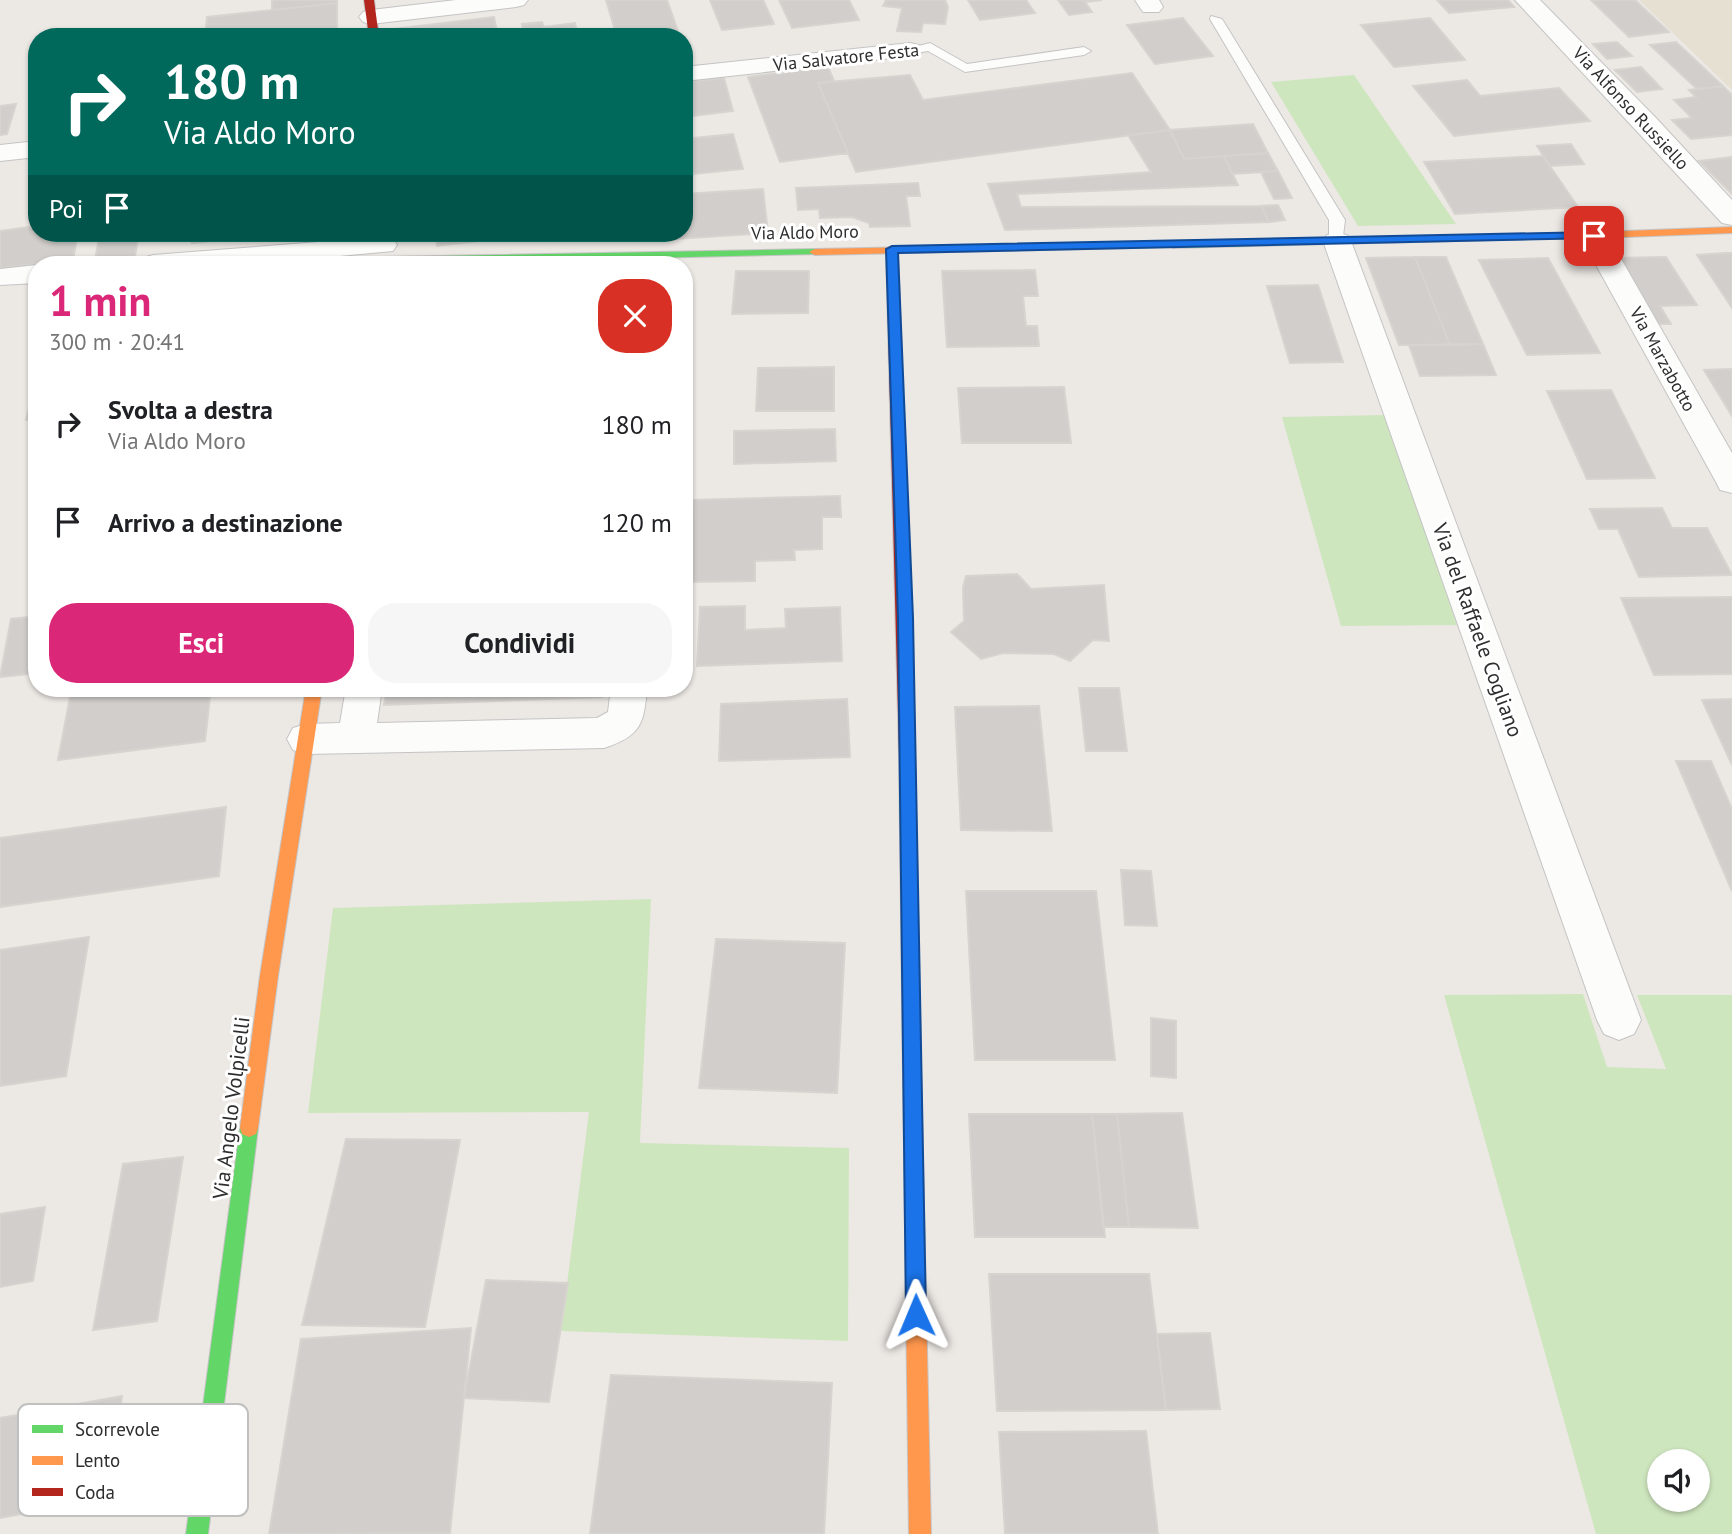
<!DOCTYPE html>
<html lang="it">
<meta charset="utf-8">
<style>
:root{--surface:#fff;--page:#f6f6f6;--text:#202124;--muted:#757577;--accent:#db2777}
body{margin:0;font-family:"PT Sans",sans-serif;background:var(--page);color:var(--text);height:100vh;display:flex;flex-direction:column;font-size:26px;white-space:nowrap}
*{box-sizing:border-box;margin:0}
p{font-size:23px;color:var(--muted)}
.icon{flex:none;width:38px;height:38px;fill:none;stroke:currentColor;stroke-width:2;stroke-linecap:round;stroke-linejoin:round}
.map{position:relative;flex:1;overflow:hidden}
.details{position:absolute;left:28px;top:256px;width:665px;height:441px;display:flex;flex-direction:column;background:var(--surface);border-radius:28px;box-shadow:0 2px 5px #0004}
.details>*{flex:none}
.guide{position:absolute;left:28px;top:28px;width:665px;height:214px;border-radius:28px;box-shadow:0 2px 5px #0004;background:#00695c;color:#fff;overflow:hidden}
.tools{position:absolute;left:1647px;top:1449px;display:grid;gap:14px}
.tools a{display:grid;place-items:center;width:63px;height:63px;border-radius:50%;background:var(--surface);box-shadow:0 2px 5px #0004;font-size:35px}
.pin{position:absolute;display:grid;place-items:center;width:60px;height:60px;color:#fff;margin:-30px;border-radius:14px;box-shadow:0 4px 10px #0006}
.me{position:absolute;width:77px;margin:-38px;rotate:359deg;stroke-linejoin:round;filter:drop-shadow(0 0 5px #0008)}
.turn{display:flex;align-items:center;gap:24px;height:147px;padding:0 21px;font-size:32px}
.turn .icon{width:91px;height:91px;stroke-width:2.5}
.turn b{display:block;font-size:49px;line-height:60px}
.then{display:flex;align-items:center;height:66px;padding:0 21px;background:#0003;gap:14px;font-size:26px}
.round{display:grid;place-items:center;flex:none;width:74px;height:74px;border-radius:28px;background:var(--page)}
.overview{display:flex;align-items:center;justify-content:space-between;height:119px;padding:0 21px}
h1{font-size:42px;font-weight:800;line-height:52px;color:var(--accent)}
.action{display:flex;gap:14px;margin-top:auto;padding:14px 21px}
.action a{flex:1;height:80px;border-radius:28px;background:var(--accent);color:#fff;font-size:28px;font-weight:800;line-height:80px;text-align:center}
.action a+a{background:var(--page);color:var(--text)}
ul{padding:0;list-style:none}
li{display:flex;align-items:center;gap:21px;height:98px;padding:0 21px}
li div{flex:1}
li b{display:block;font-size:26px}
li em{font-style:normal}
.map>svg:first-child{display:block}
.education{fill:#e6e0d3}
.green{fill:#cee6be;fill-rule:evenodd}
.building{fill:#d1cecb;stroke:#d7d4d0;stroke-width:2}
.lines{fill:none;stroke-linecap:round;stroke-linejoin:round}
.lane-casing{stroke:#c5c4c5;stroke-width:2}
.street-casing{stroke:#c5c4c5;stroke-width:2}
.fast-casing{stroke:#c5c4c5;stroke-width:2}
.slow-casing{stroke:#c5c4c5;stroke-width:2}
.jam-casing{stroke:#c5c4c5;stroke-width:2}
.lane{fill:#fcfcfb;fill-rule:evenodd}
.street{fill:#fcfcfb;fill-rule:evenodd}
.fast{fill:#63d668;fill-rule:evenodd}
.slow{fill:#ff974d;fill-rule:evenodd}
.jam{fill:#b3261e;fill-rule:evenodd}
.route{fill:#1a73e8;stroke:#114b97;stroke-width:2}
.labels{text-anchor:middle;dominant-baseline:central;stroke-width:6;stroke-linejoin:round;paint-order:stroke}
.far-street-label{font-size:18px;fill:#2e2e2e;stroke:#fff}
.street-label{font-size:21px;fill:#2e2e2e;stroke:#fff}
.key{fill:#fff;stroke:#c0c0c0;stroke-width:2}
.key-label{font-size:19px;fill:#2e2e2e}
</style>
<div class="map">
<svg width="1732" height="1534" viewBox="0 0 1732 1534">
<rect width="100%" height="100%" fill="#ece8e4"/>
<path class="education" d="M1639,0H1732V90Z"/>
<path class="green" d="M1354,75L1456,224L1358,226L1271,82Z
M1385,415L1457,625L1341,626L1282,417Z
M651,899L640,1143L849,1148L848,1341L561,1331L589,1112L308,1113L333,908Z
M1583,994L1607,1067L1666,1069L1637,995H1732V1534H1596L1444,995ZM1659,1461H1698V1500H1659Z"/>
<path class="building" d="M272,0H337V3L272,10Z
M606,0H667L680,37H617Z
M710,0H763L774,24L722,30Z
M779,0H849L859,20L792,28Z
M886,0H945L948,7L945,24L923,23L921,32L897,31L902,8L883,6Z
M968,0H1026L1035,13L980,20Z
M1058,0H1102L1085,2L1092,12L1069,15Z
M1437,0H1508L1514,7L1449,13Z
M1591,0H1635L1669,32L1629,37Z
M337,3V37H205L207,17Z
M494,17L498,37H394V29Z
M1183,18L1213,56L1155,64L1127,25Z
M1430,18L1465,60L1394,67L1361,25Z
M542,22L544,27L575,23L578,37H524L522,24Z
M1617,42L1632,56L1607,59L1593,44Z
M1676,42L1723,86L1697,89L1650,45Z
M828,67L834,81L818,83L848,153L780,162L748,77Z
M1641,67L1662,89L1637,92L1615,70Z
M1132,73L1170,130L856,172L818,83L910,75L923,100Z
M724,78L733,111L684,117V82Z
M1467,80L1480,96L1559,88L1590,121L1454,136L1413,86Z
M1723,86L1732,95V135L1691,139L1672,120L1692,118L1674,100L1696,97L1689,90Z
M16,104L7,134L0,135V106Z
M1253,124L1268,153L1184,159L1170,130Z
M1170,130L1184,159L1224,156L1238,185L1017,194L1021,207L1261,206L1269,222L1005,230L988,184L1151,172L1128,135Z
M733,134L743,169L684,175V139Z
M1571,144L1584,164L1550,166L1537,146Z
M1268,153L1278,171L1232,174L1224,156Z
M1543,156L1578,207L1455,214L1424,162Z
M1732,157V194L1699,161Z
M1278,171L1292,198L1274,199L1261,172Z
M918,183L920,196H906L910,226L870,227L869,223L852,217L820,218L819,209L798,210L796,188Z
M763,189L768,233L675,239L674,233H684V194Z
M1278,205L1285,220L1269,222L1261,206Z
M37,226V233H78L73,260L0,268V231Z
M100,233H139L135,256L95,260Z
M193,233H284L192,243Z
M412,233H436V238L413,241Z
M436,233H544L437,246Z
M1725,253H1732V308L1697,255Z
M1415,257H1446L1483,344L1450,345Z
M1415,257L1450,345H1399L1366,258Z
M1666,257L1697,305L1660,306L1671,324H1656L1616,258Z
M1548,258L1600,353L1527,355L1479,260Z
M1035,270L1038,296H1023L1026,326H1037L1039,346L947,347L942,271Z
M736,271H809L808,313L732,314Z
M1318,285L1343,362L1290,363L1267,286Z
M1483,344L1496,375L1420,376L1409,345Z
M834,367V411H756L758,368Z
M1732,369V416L1704,370Z
M37,378V419L26,420Z
M1064,387L1071,443H962L958,388Z
M1611,390L1655,478L1587,479L1547,391Z
M835,429L836,461L734,464V431Z
M840,496L841,517H822V549L794,550L795,560L755,561V581L689,582L693,500Z
M1662,508L1672,528H1707L1732,575L1639,577L1618,529H1599L1590,509Z
M1017,574L1031,589L1104,585L1109,641L1093,640L1070,661L1054,654L1003,653L981,659L951,632L964,621L963,587L966,576Z
M1732,597V674L1654,675L1621,598Z
M745,606V630L786,628L785,609L840,607L842,661L697,666L700,607Z
M37,616V673L0,677L11,619Z
M102,688H211L205,741L58,760L71,692Z
M387,688H603L602,697L384,705Z
M1079,688H1119L1127,751H1086Z
M847,699L850,757L719,761L721,704Z
M1732,699V765L1702,700Z
M1039,706L1052,831L961,830L955,707Z
M1676,761H1711L1732,809V891Z
M226,807L219,876L0,907V838Z
M1121,870L1151,871L1157,926L1125,925Z
M966,891H1096L1115,1060H975Z
M89,937L66,1076L0,1086V950Z
M716,939L845,943L837,1093L699,1088Z
M1151,1018L1176,1021V1078L1151,1076Z
M1182,1113L1198,1228L1129,1227L1117,1114Z
M969,1114H1092L1105,1237H975Z
M1092,1114H1117L1129,1227H1103Z
M346,1139L460,1140L425,1327L302,1325Z
M183,1157L157,1321L93,1330L123,1164Z
M45,1207L33,1281L0,1287V1214Z
M989,1274H1149L1166,1410L997,1411Z
M486,1280L568,1283L549,1402L464,1398Z
M471,1328L450,1533L269,1534L301,1339Z
M1210,1333L1220,1409L1166,1410L1157,1334Z
M611,1375L832,1383L824,1534H590Z
M122,1396L110,1498L0,1518V1418Z
M1146,1431L1158,1534H1005L999,1432Z"/>
<g class="lines">
<g class="lane-casing">
<path id="lane" d="M1211,16L1222,19L1345,220L1342,244L1337,246L1329,241V220L1210,19Z
M930,43L967,64L1084,47L1091,51L1084,55L965,72L928,51L910,54L903,50Z
M37,91V99L30,98V92Z"/>
</g>
<g class="street-casing">
<path id="street" d="M456,0H528L524,5L516,7L371,24L363,22L359,17L363,12L371,10Z
M1135,0H1159L1163,7L1159,12H1143Z
M1515,0H1540L1656,118L1732,200V225L1722,223Z
M910,43L919,45L922,50L919,55L684,81V67Z
M37,141V157L0,161V145Z
M1594,228L1604,230L1608,236L1732,453V493L1720,490L1716,482L1580,236L1584,230Z
M1337,233L1347,235L1351,241L1641,1020L1634,1034L1619,1040L1604,1034L1597,1020L1323,241L1327,235Z
M383,237L393,239L397,245L393,251L253,264H139L143,258L153,255Z
M37,265V283L0,285V269Z
M346,688H382L377,723L597,718L608,712L611,688H647C644,724 641,736 604,748L306,754L293,750L287,739L293,728L306,724L340,723Z"/>
</g>
<g class="fast-casing">
<path id="fast" d="M1571,233L1577,236L1575,238L1173,248L1167,245L1173,242Z
M815,249L819,250V254L395,264H382L377,261L383,257Z
M907,748L913,750L915,754L921,1072L918,1078L912,1080L906,1078L903,1072L899,754L901,750Z
M249,1119L256,1122L258,1128L208,1534H186L240,1128L242,1122Z"/>
</g>
<g class="slow-casing">
<path id="slow" d="M1732,227V233L1571,239L1565,236L1571,233Z
M1173,242L1177,243V247L815,255L809,252L815,249Z
M306,688H322L278,976L258,1128L256,1134L249,1137L242,1134L240,1128L260,976Z
M912,1064L918,1066L921,1072L931,1534H909L903,1072L906,1066Z"/>
</g>
<g class="jam-casing">
<path id="jam" d="M364,0H374L379,37H369Z
M892,246L898,249L915,754L913,758H901L899,754L886,249Z"/>
</g>
<use href="#lane" class="lane"/>
<use href="#street" class="street"/>
<use href="#fast" class="fast"/>
<use href="#slow" class="slow"/>
<use href="#jam" class="jam"/>
</g>
<path class="route" d="M1594,232L1598,233V238L898,253L913,618L926,1315L923,1322L916,1325L909,1322L906,1315L898,618L886,249L892,246Z"/>
<g class="labels">
<g class="far-street-label">
<text transform="translate(846 57) rotate(-6)">Via Salvatore Festa</text>
<text transform="translate(1631 108) rotate(47)">Via Alfonso Russiello</text>
<text transform="translate(805 232) rotate(-1)">Via Aldo Moro</text>
<text transform="translate(1663 359) rotate(61)">Via Marzabotto</text>
</g>
<g class="street-label">
<text transform="translate(1478 630) rotate(70)">Via del Raffaele Cogliano</text>
<text transform="translate(231 1108) rotate(-83)">Via Angelo Volpicelli</text>
</g>
</g>
<rect x="18" y="1404" width="230" height="112" rx="10" class="key"/>
<rect x="32" y="1425" width="31" height="8" fill="#63d668"/>
<rect x="32" y="1456" width="31" height="9" fill="#ff974d"/>
<rect x="32" y="1488" width="31" height="8" fill="#b3261e"/>
<g class="key-label">
<text x="75" y="1436">Scorrevole</text>
<text x="75" y="1467">Lento</text>
<text x="75" y="1499">Coda</text>
</g>
</svg>
<div class="tools">
<a><svg class="icon" aria-label="sound" viewBox="0 0 24 24"><path d="M4 9h4l5-4v14l-5-4H4zM17 9q2 3 0 6"/></svg></a>
</div>
<div class="pin" style="left:1594px;top:236px;background:#d93025"><svg class="icon" aria-label="arrive" viewBox="0 0 24 24"><path d="M6 21V4h12l-3 4 3 4H6"/></svg></div>
<svg class="me" style="left:916px;top:1315px" viewBox="-20 -20 40 40"><path d="M0-17L14 15 0 8-14 15z" fill="#1a73e8" stroke="#fff" stroke-width="4"/></svg>
<div class="guide">
<div class="turn"><svg class="icon" aria-label="right" viewBox="0 0 24 24"><path d="M7 20v-9h11M14 6l5 5-5 5"/></svg><div><b>180 m</b>Via Aldo Moro</div></div>
<div class="then">Poi<svg class="icon" aria-label="arrive" viewBox="0 0 24 24"><path d="M6 21V4h12l-3 4 3 4H6"/></svg></div>
</div>
<section class="details">
<div class="overview"><div><h1>1 min</h1><p>300 m · 20:41</p></div><a class="round" style="background:#d93025;color:#fff"><svg class="icon" aria-label="close" viewBox="0 0 24 24"><path d="M6 6l12 12M18 6L6 18"/></svg></a></div>
<ul>
<li><svg class="icon" aria-label="right" viewBox="0 0 24 24"><path d="M7 20v-9h11M14 6l5 5-5 5"/></svg><div><b>Svolta a destra</b><p>Via Aldo Moro</p></div><em>180 m</em></li>
<li><svg class="icon" aria-label="arrive" viewBox="0 0 24 24"><path d="M6 21V4h12l-3 4 3 4H6"/></svg><div><b>Arrivo a destinazione</b></div><em>120 m</em></li>
</ul>
<div class="action"><a>Esci</a><a>Condividi</a></div>
</section>
</div>
